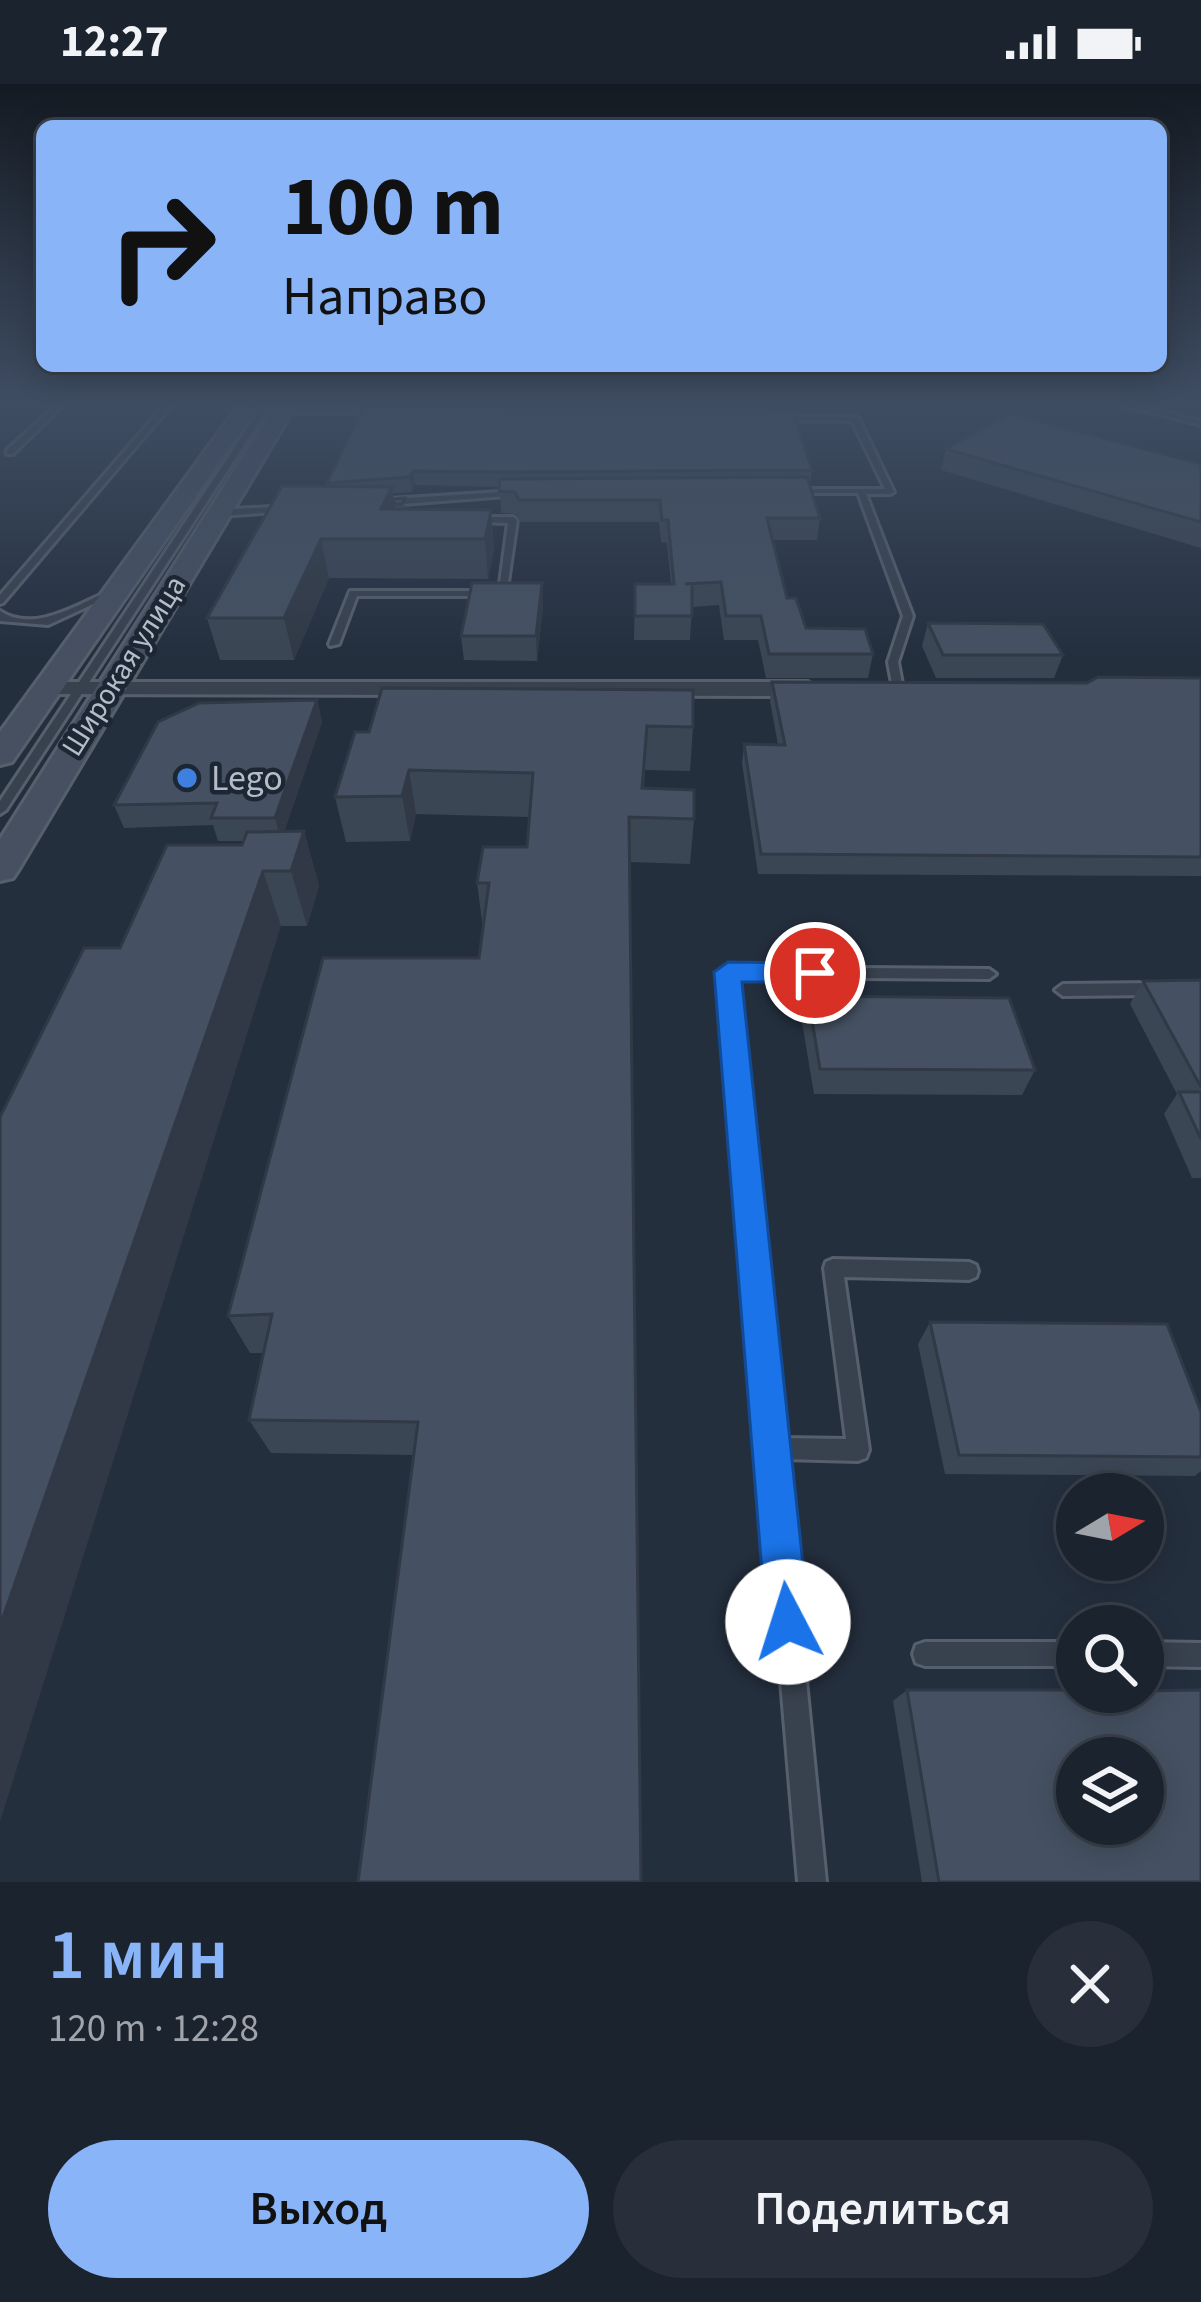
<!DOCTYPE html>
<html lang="ru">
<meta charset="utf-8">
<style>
:root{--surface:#1b232e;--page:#282f3a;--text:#f1f3f6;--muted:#a0a4aa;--line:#39404a;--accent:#8ab4f8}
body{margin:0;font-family:"Source Sans 3",sans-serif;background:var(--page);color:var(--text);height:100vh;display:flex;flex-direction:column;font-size:45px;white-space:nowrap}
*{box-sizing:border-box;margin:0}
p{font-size:39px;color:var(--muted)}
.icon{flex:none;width:66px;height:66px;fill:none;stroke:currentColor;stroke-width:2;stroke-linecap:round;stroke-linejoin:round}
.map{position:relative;height:1798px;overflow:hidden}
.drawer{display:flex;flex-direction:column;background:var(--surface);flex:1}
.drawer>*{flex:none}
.guide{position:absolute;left:36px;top:36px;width:1131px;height:252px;border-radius:18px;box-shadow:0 6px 30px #0003,0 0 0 3px var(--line);background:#8ab4f8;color:#111;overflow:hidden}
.needle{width:78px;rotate:80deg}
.controls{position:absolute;left:1056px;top:1389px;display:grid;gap:24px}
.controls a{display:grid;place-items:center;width:108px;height:108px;border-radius:50%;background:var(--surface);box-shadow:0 6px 30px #0003,0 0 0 3px var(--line);font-size:60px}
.pin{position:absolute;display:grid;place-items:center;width:102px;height:102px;color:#fff;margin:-51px;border:6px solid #fff;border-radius:50%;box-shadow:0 3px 12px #0007}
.me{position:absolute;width:132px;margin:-66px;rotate:355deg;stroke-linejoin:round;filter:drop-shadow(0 0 9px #0008)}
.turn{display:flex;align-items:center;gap:42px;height:252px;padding:0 48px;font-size:54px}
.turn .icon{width:156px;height:156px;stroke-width:2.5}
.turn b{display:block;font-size:84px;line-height:102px}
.round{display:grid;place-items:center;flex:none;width:126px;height:126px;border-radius:63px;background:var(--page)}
.overview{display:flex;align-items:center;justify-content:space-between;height:204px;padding:0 48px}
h1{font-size:72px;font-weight:600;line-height:90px;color:var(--accent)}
.action{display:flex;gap:24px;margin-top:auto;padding:24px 48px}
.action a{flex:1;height:138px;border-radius:72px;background:var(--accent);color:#111;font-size:48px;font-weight:600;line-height:138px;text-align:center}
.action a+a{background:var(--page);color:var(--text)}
.status{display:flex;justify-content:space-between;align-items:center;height:84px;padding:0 60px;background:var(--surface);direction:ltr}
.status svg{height:33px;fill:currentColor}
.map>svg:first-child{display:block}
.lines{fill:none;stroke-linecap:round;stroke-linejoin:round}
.lane-casing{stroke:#565f6c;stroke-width:6}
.street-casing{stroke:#565f6c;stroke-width:6}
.secondary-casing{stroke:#565f6c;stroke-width:6}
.lane{fill:#38414e;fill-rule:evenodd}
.street{fill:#38414e;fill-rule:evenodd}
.secondary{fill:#465061;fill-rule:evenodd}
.wall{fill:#3b4654}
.shaded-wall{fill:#303945}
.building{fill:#455162;stroke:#303945;stroke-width:3;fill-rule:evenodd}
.route{fill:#1a73e8;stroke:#114b97;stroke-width:3}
.shop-dot{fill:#3f7fe0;stroke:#1d2633;stroke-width:4.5}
.labels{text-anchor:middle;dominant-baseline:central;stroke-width:9;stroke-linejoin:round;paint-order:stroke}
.far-street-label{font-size:30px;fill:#b4bcc9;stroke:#1d2633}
.poi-label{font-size:36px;fill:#b4bcc9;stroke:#1d2633;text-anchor:start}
</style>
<div class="status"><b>12:27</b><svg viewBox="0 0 49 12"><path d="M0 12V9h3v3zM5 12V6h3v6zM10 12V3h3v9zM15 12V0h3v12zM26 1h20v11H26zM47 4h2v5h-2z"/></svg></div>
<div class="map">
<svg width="1201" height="1798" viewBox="0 0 1201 1798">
<rect width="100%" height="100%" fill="#242f3e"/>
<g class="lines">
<g class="lane-casing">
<path id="lane" d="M59,318H66L13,370H7V366Z
M167,318H174L3,519L0,520V511Z
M265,318H272L6,726L0,730V717Z
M1110,318H1123L1201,337V341Z
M282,325H381L385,327L381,329H279Z
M774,332L858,333L894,408L890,410H866L913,532L898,578L903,605L902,607L893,605L888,578L903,532L858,409H792L788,407L792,405H885L852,337L777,336Z
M516,407H519V411L390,421L386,418L390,415Z
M289,422L293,425L292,427L218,432L214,429L218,426Z
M476,433H513L517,436L506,512H357L339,560L330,562L329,560L350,507H499L508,439L473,438V434Z
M107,508L115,510L48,541L0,537V527C33,549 75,522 107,508Z
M728,883L989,885L996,890L989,895L736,893L782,1354L846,1355L824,1184L826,1178L833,1175L969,1178L976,1181L978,1187L976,1193L969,1196L844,1193L869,1366L866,1374L858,1377L784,1375L826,1798H798L721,888Z
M1156,899L1164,905L1156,911L1063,912L1055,906L1063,900Z
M925,1558H1077V1582H925L916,1579L913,1570L916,1561Z
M1143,1558L1201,1559V1583L1143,1582Z"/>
</g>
<g class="street-casing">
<path id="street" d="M46,598H808L819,605L808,612L38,610V600Z"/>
</g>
<g class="secondary-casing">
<path id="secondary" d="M241,318H261L12,678L0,681V648Z
M278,318H298L19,785L13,794L0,797V755Z"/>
</g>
<use href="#lane" class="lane"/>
<use href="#street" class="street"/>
<use href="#secondary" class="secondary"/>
</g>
<path class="wall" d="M372,318H676V326L812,386L810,400L820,434L817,456H773L787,514L806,544L873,570L868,594H766L758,556H724L719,521L692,523L690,556H634L635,500H671L667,459L661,458L659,438H520L516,430L501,429L500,403L415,401L412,408L393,409V415L406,422L404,426H491L494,465L488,495L329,494L294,576H220L207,534L328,403L327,399L372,321Z
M946,365L1201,380V464L941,386Z
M543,523L537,577L464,576L461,552Z
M928,539L1063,571L1054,594H936L922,562Z
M1201,594V792L758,790L742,679L744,660L778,661L770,617L772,598L1087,599Z
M382,604L693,643L690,687L645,686L644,704L694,735L690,780L630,778L414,1371L271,1369L249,1336L263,1269H250L228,1232L479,874L483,844L477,799L527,763L529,733L416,730L410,757L346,758L335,713L369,648Z
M317,616L322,638L284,748L304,747L319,802L307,842H281L120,864L242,761L244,757H218L213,741L124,744L114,721Z
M1201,896V1094H1192L1164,1030L1177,1010L1130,920L1143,897Z
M808,912L1035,986L1022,1011L814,1010L802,938Z
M930,1238L1201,1328V1387L1195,1392L945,1390L918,1260Z
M907,1606L1201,1798H922L893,1617Z"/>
<path class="shaded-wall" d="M413,387L415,401L412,408L410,393Z
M392,403L397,442L381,425Z
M491,426L494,465L488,495L485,455Z
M321,455L329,494L294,576L284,534Z
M542,499L543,523L537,577L536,552Z
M317,616L322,638L281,756L275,734Z
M409,686L416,730L410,757L402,712Z
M304,747L319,802L307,842L291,787Z
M263,787L281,842L0,1738V1542Z"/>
<path class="building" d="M364,321L793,327L812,386L502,388L413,387L410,393L327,399Z
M1010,330L1201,380V438L946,365Z
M807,393L820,434H767L787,514H796L806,544L865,545L873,570H769L761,532H726L721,498L685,500H692V532H635V500H674L668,436H662L660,416H519L515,408L499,407L500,395Z
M282,402L392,403L381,425L491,426L485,455H321L284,534H207Z
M405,414L402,420H394L393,415Z
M472,499H542L536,552H461Z
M928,539L1043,540L1063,571H943Z
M1098,593L1201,594V773L761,770L744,660L785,661L772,598L1087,599Z
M382,604L693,606V643L647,642L642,704L694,706V735L629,733L641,1798H358L418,1338L249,1336L272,1230L228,1232L323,874H479L489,799H477L483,763H527L533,689L409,686L402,712L335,713L355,648H369Z
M317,616L275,734H211L217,719L114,721L158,638L199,619Z
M304,747L291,787H263L0,1542V1033L84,864H120L167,761H242L247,748Z
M1201,896V1003L1143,897Z
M808,912L1009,914L1035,986L820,985Z
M1179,1008H1201V1055Z
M930,1238L1167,1240L1201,1328V1373L959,1371Z
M907,1606H1077V1608L1201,1606V1798H939ZM1077,1674H1143V1740H1077Z"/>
<linearGradient id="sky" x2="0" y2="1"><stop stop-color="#141a22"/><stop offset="0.56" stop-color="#3f4d63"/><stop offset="1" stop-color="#3f4d63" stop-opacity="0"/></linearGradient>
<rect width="1201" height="570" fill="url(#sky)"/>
<path class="route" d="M728,878L815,879L828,889L815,898H742L809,1538L803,1553L788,1559L773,1553L766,1538L714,888Z"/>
<circle class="shop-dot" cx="187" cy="694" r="12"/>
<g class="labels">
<g class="far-street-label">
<text transform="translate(124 582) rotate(-58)">Широкая улица</text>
</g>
<g class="poi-label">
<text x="211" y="694">Lego</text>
</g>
</g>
</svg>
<div class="controls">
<a><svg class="needle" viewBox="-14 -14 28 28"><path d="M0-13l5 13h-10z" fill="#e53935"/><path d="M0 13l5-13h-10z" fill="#a0a4aa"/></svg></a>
<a><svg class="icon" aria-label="search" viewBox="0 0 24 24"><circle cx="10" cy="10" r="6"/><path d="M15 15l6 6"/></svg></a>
<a><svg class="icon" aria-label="layers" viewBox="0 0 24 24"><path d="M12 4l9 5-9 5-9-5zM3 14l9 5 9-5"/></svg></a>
</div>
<div class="pin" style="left:815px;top:889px;background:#d93025"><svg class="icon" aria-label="arrive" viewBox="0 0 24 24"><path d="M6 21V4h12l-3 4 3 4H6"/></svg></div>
<svg class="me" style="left:788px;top:1538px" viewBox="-20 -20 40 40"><circle r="19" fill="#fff"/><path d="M0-13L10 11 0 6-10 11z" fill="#1a73e8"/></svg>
<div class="guide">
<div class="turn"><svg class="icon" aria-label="right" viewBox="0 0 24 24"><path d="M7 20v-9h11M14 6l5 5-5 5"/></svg><div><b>100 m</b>Направо</div></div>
</div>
</div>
<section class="drawer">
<div class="overview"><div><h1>1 мин</h1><p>120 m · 12:28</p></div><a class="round"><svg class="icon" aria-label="close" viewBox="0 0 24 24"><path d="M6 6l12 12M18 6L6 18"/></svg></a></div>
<div class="action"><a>Выход</a><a>Поделиться</a></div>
</section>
